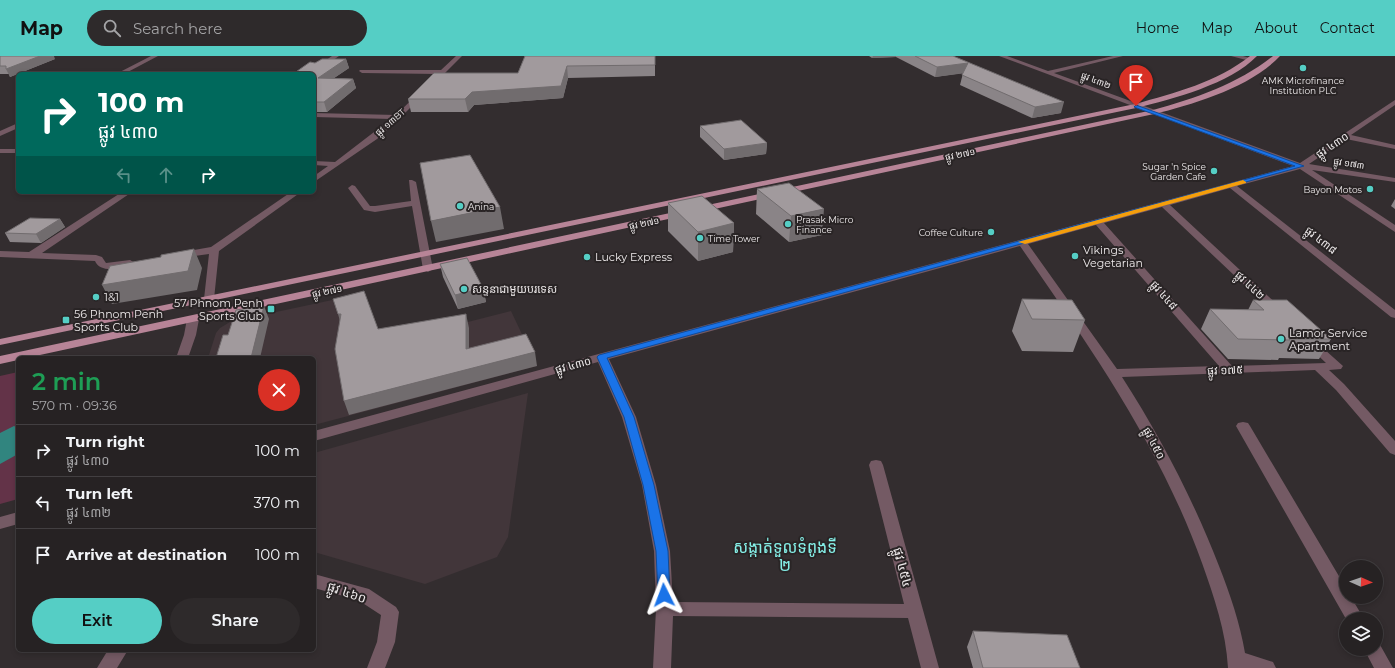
<!DOCTYPE html>
<meta charset="utf-8">
<style>
:root{--surface:#262223;--page:#2e2a2b;--text:#f1f3f6;--muted:#a4a4a6;--line:#423f41;--accent:#55cec5}
body{margin:0;font-family:Montserrat,"Noto Sans Khmer",sans-serif;background:var(--page);color:var(--text);height:100vh;display:flex;flex-direction:column;font-size:15px;white-space:nowrap}
*{box-sizing:border-box;margin:0}
p{font-size:13px;color:var(--muted)}
.icon{flex:none;width:22px;height:22px;fill:none;stroke:currentColor;stroke-width:2;stroke-linecap:round;stroke-linejoin:round}
.map{position:relative;flex:1;overflow:hidden}
.drawer{position:absolute;left:16px;top:300px;width:300px;height:296px;display:flex;flex-direction:column;background:var(--surface);border-radius:6px;box-shadow:0 2px 6px #0003,0 0 0 1px var(--line)}
.drawer>*{flex:none}
.top-card{position:absolute;left:16px;top:16px;width:300px;height:122px;border-radius:6px;box-shadow:0 2px 6px #0003,0 0 0 1px var(--line);background:#00695c;color:#fff;overflow:hidden}
.needle{width:26px;rotate:92deg}
.fabs{position:absolute;left:1339px;top:504px;display:grid;gap:8px}
.fabs a{display:grid;place-items:center;width:44px;height:44px;border-radius:50%;background:var(--surface);box-shadow:0 2px 6px #0003,0 0 0 1px var(--line);font-size:20px}
.pin{position:absolute;display:grid;place-items:center;width:34px;height:34px;color:#fff;margin:-41px -17px;border-radius:50% 50% 50% 0;rotate:-45deg;box-shadow:0 0 4px #0007}
.pin .icon{rotate:45deg}
.me{position:absolute;width:44px;margin:-22px;rotate:357deg;stroke-linejoin:round;filter:drop-shadow(0 0 3px #0008)}
.turn{display:flex;align-items:center;gap:14px;height:84px;padding:0 16px;font-size:18px}
.turn .icon{width:52px;height:52px;stroke-width:2.5}
.turn b{display:block;font-size:28px;line-height:34px}
.lanes{display:flex;align-items:center;height:38px;padding:0 16px;background:#0003;justify-content:center;gap:20px;direction:ltr}
.lanes .off{opacity:.35}
.round{display:grid;place-items:center;flex:none;width:42px;height:42px;border-radius:21px;background:var(--page)}
.headline{display:flex;align-items:center;justify-content:space-between;height:68px;padding:0 16px}
h1{font-size:24px;font-weight:600;line-height:30px;color:#1e9e55}
.action{display:flex;gap:8px;margin-top:auto;padding:8px 16px}
.action a{flex:1;height:46px;border-radius:24px;background:var(--accent);color:#111;font-size:16px;font-weight:600;line-height:46px;text-align:center}
.action a+a{background:var(--page);color:var(--text)}
ul{padding:0;list-style:none}
li{display:flex;align-items:center;gap:12px;height:52px;padding:0 16px;border-top:1px solid var(--line)}
li div{flex:1}
li b{display:block;font-size:15px}
li em{font-style:normal}
header{display:flex;align-items:center;gap:24px;box-sizing:border-box;height:56px;padding:0 20px;background:var(--accent);color:#111}
header strong{font-size:19px}
nav{display:flex;gap:22px;margin-inline-start:auto;font-size:14px}
.search{width:280px;height:36px;background:var(--page);display:flex;align-items:center;gap:10px;box-sizing:border-box;padding:0 14px;border-radius:22px;color:var(--muted);font-size:15px}
.map>svg:first-child{display:block}
.built{fill:#42363a}
.green{fill:#633348}
.water{fill:#31857f}
.lines{fill:none;stroke-linecap:round;stroke-linejoin:round}
.minor{fill:#745a64;fill-rule:evenodd}
.major{fill:#b78497;fill-rule:evenodd}
.wall{fill:#8a8487}
.shaded-wall{fill:#716c6e}
.building{fill:#a19a9d;stroke:#716c6e}
.route{fill:#1a73e8;stroke:#114b97}
.slow{fill:#f59e0b}
.poi-dot{fill:#55cec5;stroke:#292425;stroke-width:1.5}
.labels{text-anchor:middle;dominant-baseline:central;stroke-width:4;stroke-linejoin:round;paint-order:stroke}
.far-street-label{font-size:9px;fill:#ede9ea;stroke:#292425}
.far-poi-label{font-size:9px;fill:#ede9ea;stroke:#292425;text-anchor:end}
.street-label{font-size:11px;fill:#ede9ea;stroke:#292425}
.poi-label{font-size:11px;fill:#ede9ea;stroke:#292425;text-anchor:start}
.near-street-label{font-size:13px;fill:#ede9ea;stroke:#292425}
.near-quarter-label{font-size:16px;fill:#85efe7;stroke:#292425}
</style>
<header>
<strong>Map</strong>
<div class="search"><svg class="icon" aria-label="search" viewBox="0 0 24 24"><circle cx="10" cy="10" r="6"/><path d="M15 15l6 6"/></svg>Search here</div>
<nav><a>Home</a><a>Map</a><a>About</a><a>Contact</a></nav>
</header>
<div class="map">
<svg width="1395" height="612" viewBox="0 0 1395 612">
<rect width="100%" height="100%" fill="#332d2f"/>
<path class="built" d="M365,237L377,274L460,268L511,255L537,310L314,369V302H208L216,277L220,272L230,266Z
M528,337L508,481L497,501L425,528L314,496V397Z"/>
<path class="green" d="M18,316V443L0,448V320Z"/>
<path class="water" d="M14,370L18,372V398L0,408V377Z"/>
<g class="lines">
<path class="minor" d="M151,0H158L124,18H116Z
M332,0H339L320,13H316V11Z
M456,0H462L400,62L377,83L314,126V120L328,110L314,109V105L335,106L391,63L314,61V57L396,59L438,18L362,17L359,15L360,14H441Z
M999,0H1007L1048,15L1113,0H1123L1054,17L1300,107L1395,44V49L1351,79L1395,89V93L1346,83L1309,108L1395,122V126L1312,114L1395,169V176L1300,113L1237,130L1395,254V262L1391,261L1230,132L1170,149L1282,253L1283,255L1282,257H1274L1162,151L1104,167L1232,310L1326,307L1305,287L1311,284L1315,285L1343,310L1341,313L1329,314L1344,328L1395,385V399L1390,397L1336,334L1315,314L1122,321C1160,380 1193,443 1219,510C1230,538 1240,567 1245,597L1273,606L1276,612H1228C1226,575 1214,541 1202,507C1160,390 1090,291 1020,190L609,303L636,361L656,429L670,495L673,546L904,548L869,409L871,405L876,404L881,405L883,409L939,612H921L908,562L673,560L671,612H653L656,553L654,495L642,429L622,361L598,306L314,385V375L1293,110ZM1096,169L1219,310L1117,313L1028,188Z
M1231,0H1243L1253,3L1250,5Z
M18,67V72L0,80V75Z
M0,93H18V97H0Z
M409,124H412L416,126L433,213L428,216L423,213L412,150L375,156L364,154L348,132L352,129L355,130L370,150H375L411,145Z
M122,136H132L42,197L96,199L102,201L106,207L130,204L135,207L134,209C122,212 100,218 95,205L0,201V195L29,196Z
M291,136H301L219,195L214,243L209,246L205,245L204,243L209,198L180,202L177,201L175,199L177,197L211,191Z
M193,260L199,263L196,279L188,302H176L184,279L187,263Z
M1243,366L1248,367L1250,370L1346,532V541H1351L1364,563H1346L1236,370L1238,367Z
M18,456V468L0,473V461Z
M314,518L369,533L396,551L399,556L395,586L385,612H367L377,586L381,559L358,544L314,532Z
M1376,586L1379,587L1393,612H1374L1364,593H1376Z
M108,594H128L117,612H97Z"/>
<path class="major" d="M1250,0H1257C1230,28 1173,43 1136,52L0,289V283L1135,48C1175,37 1217,26 1250,0Z
M1273,0H1280C1251,31 1194,48 1154,58L26,302H18V304L0,308V300L1153,54C1196,42 1238,28 1273,0Z"/>
</g>
<path class="wall" d="M0,0L55,3L10,21L9,18H0Z
M525,0H655V20L568,22L563,42L474,49L468,56H411L408,43L518,17Z
M869,0H953L1061,57L1032,62L960,29L963,17L935,21L896,1L872,2Z
M346,3L349,12L334,22L353,23L356,32L327,56H314V18L315,7Z
M700,70L767,87L766,98L724,104L700,81Z
M757,133L822,179L789,186L756,158Z
M1395,143V153L1391,150Z
M668,147L734,167L733,196L698,205L668,175Z
M60,163L65,171L41,187L10,186L5,177Z
M440,208L483,232L486,246L458,253L443,221Z
M1022,243L1085,264L1073,296L1022,295L1012,275Z
M1253,244L1331,283L1319,303L1279,302L1278,304L1228,303L1201,273L1210,253L1248,254Z
M973,575L1080,612H973L967,591Z"/>
<path class="shaded-wall" d="M38,0H54L55,3L10,21L6,13Z
M873,0H896V1L872,2Z
M346,3L349,12L321,31L318,22Z
M968,7L966,17L935,21L937,11Z
M567,10L568,22L563,42L474,49L468,56L465,43L472,36Z
M353,23L356,32L327,56L324,46Z
M1064,46L1061,57L1032,62L1035,51Z
M767,87L766,98L724,104V93Z
M500,151L504,173L436,186L431,165Z
M824,153L822,179L789,186L791,160Z
M60,163L65,171L41,187L36,178Z
M734,167L733,196L698,205V176Z
M194,193L202,212L197,234L112,248L102,229Z
M483,232L486,246L458,253L455,239Z
M264,250L269,263L260,302H251Z
M338,258H341L342,272Z
M466,258L469,272V307L466,293Z
M535,296L537,310L349,359L344,345Z"/>
<path class="building" d="M0,0H40L6,13V10H0Z
M525,0H655V9L567,10L561,30L472,36L465,43H408L434,17H518Z
M915,0H953L1064,46L1035,51L962,19L968,7L937,11Z
M322,3H346L318,22L353,23L324,46H314V18H293L310,6L315,7Z
M741,64L767,87L724,93L700,70Z
M470,99L500,151L431,165L420,107Z
M789,127L824,153L791,160L757,133Z
M702,140L734,167L698,176L668,147Z
M30,162L60,163L36,178L5,177Z
M194,193L188,215L102,229L110,210L161,201V199Z
M467,202L483,232L455,239L440,208Z
M364,235L378,273L466,258V293L526,278L535,296L344,345L335,293L341,258H338L333,243Z
M1022,243L1072,244L1085,264L1032,263Z
M1253,244H1287L1331,283H1289L1290,284L1238,283L1210,253L1264,254Z
M264,250L251,302H216L223,279H228L236,254Z
M973,575L1067,579L1080,612H983Z"/>
<path class="route" d="M1136,49L1304,110L607,302L634,361L654,429L668,495L670,539L668,542L664,544L660,542L658,539L656,495L643,429L624,361L597,301L599,299L1295,110L1134,51Z"/>
<path class="slow" d="M1243,124L1246,126V127L1025,188L1018,186Z"/>
<g class="poi-dot">
<circle cx="1303" cy="12" r="4"/>
<circle cx="1214" cy="115" r="4"/>
<circle cx="1370" cy="133" r="4"/>
<circle cx="460" cy="150" r="4"/>
<circle cx="788" cy="168" r="4"/>
<circle cx="991" cy="176" r="4"/>
<circle cx="700" cy="182" r="4"/>
<circle cx="1075" cy="200" r="4"/>
<circle cx="587" cy="201" r="4"/>
<circle cx="464" cy="233" r="4"/>
<circle cx="96" cy="241" r="4"/>
<rect x="267" y="249" width="8" height="8" rx="2"/>
<rect x="62" y="260" width="8" height="8" rx="2"/>
<circle cx="1281" cy="283" r="4"/>
</g>
<g class="labels">
<g class="far-street-label">
<text transform="translate(1096 24) rotate(21)">ផ្លូវ ៤៣២</text>
<text transform="translate(390 66) rotate(-41)">ផ្លូវ ១៣BT</text>
<text transform="translate(960 98) rotate(-12)">ផ្លូវ ២៧១</text>
<text transform="translate(1349 107) rotate(9)">ផ្លូវ ១៧៣</text>
<text transform="translate(644 167) rotate(-12)">ផ្លូវ ២៧១</text>
<text transform="translate(327 235) rotate(-12)">ផ្លូវ ២៧១</text>
</g>
<g class="far-poi-label">
<text x="1303" y="24" text-anchor="middle">AMK Microfinance<tspan x="1303" dy="10">Institution PLC</tspan></text>
<text x="1206" y="110">Sugar 'n Spice<tspan x="1206" dy="10">Garden Cafe</tspan></text>
<text x="1362" y="133">Bayon Motos</text>
<text x="468" y="150" text-anchor="start">Anina</text>
<text x="796" y="163" text-anchor="start">Prasak Micro<tspan x="796" dy="10">Finance</tspan></text>
<text x="983" y="176">Coffee Culture</text>
<text x="708" y="182" text-anchor="start">Time Tower</text>
</g>
<g class="street-label">
<text transform="translate(1332 89) rotate(-34)">ផ្លូវ ៤៣០</text>
<text transform="translate(1321 184) rotate(38)">ផ្លូវ ៤៣៨</text>
<text transform="translate(1250 229) rotate(43)">ផ្លូវ ៤៤២</text>
<text transform="translate(1164 239) rotate(49)">ផ្លូវ ៤៤៨</text>
<text transform="translate(573 309) rotate(-15)">ផ្លូវ ៤៣០</text>
<text transform="translate(1225 314) rotate(-2)">ផ្លូវ ១៧៥</text>
<text transform="translate(1154 387) rotate(62)">ផ្លូវ ៤៥០</text>
</g>
<g class="poi-label">
<text x="1083" y="194">Vikings<tspan x="1083" dy="13">Vegetarian</tspan></text>
<text x="595" y="201">Lucky Express</text>
<text x="472" y="233">សន្ទនាជាមួយបរទេស</text>
<text x="104" y="241">1&amp;1</text>
<text x="263" y="247" text-anchor="end">57 Phnom Penh<tspan x="263" dy="13">Sports Club</tspan></text>
<text x="74" y="258">56 Phnom Penh<tspan x="74" dy="13">Sports Club</tspan></text>
<text x="1289" y="277">Lamor Service<tspan x="1289" dy="13">Apartment</tspan></text>
</g>
<g class="near-street-label">
<text transform="translate(903 511) rotate(75)">ផ្លូវ ៤៥៤</text>
<text transform="translate(347 536) rotate(19)">ផ្លូវ ៤៦០</text>
</g>
<g class="near-quarter-label">
<text x="785" y="491">សង្កាត់ទួលទំពូងទី<tspan x="785" dy="18">២</tspan></text>
</g>
</g>
</svg>
<div class="fabs">
<a><svg class="needle" viewBox="-14 -14 28 28"><path d="M0-13l5 13h-10z" fill="#e53935"/><path d="M0 13l5-13h-10z" fill="#a4a4a6"/></svg></a>
<a><svg class="icon" aria-label="layers" viewBox="0 0 24 24"><path d="M12 4l9 5-9 5-9-5zM3 14l9 5 9-5"/></svg></a>
</div>
<div class="pin" style="left:1136px;top:50px;background:#d93025"><svg class="icon" aria-label="arrive" viewBox="0 0 24 24"><path d="M6 21V4h12l-3 4 3 4H6"/></svg></div>
<svg class="me" style="left:664px;top:539px" viewBox="-20 -20 40 40"><path d="M0-17L14 15 0 8-14 15z" fill="#1a73e8" stroke="#fff" stroke-width="4"/></svg>
<div class="top-card">
<div class="turn"><svg class="icon" aria-label="right" viewBox="0 0 24 24"><path d="M7 20v-9h11M14 6l5 5-5 5"/></svg><div><b>100 m</b>ផ្លូវ ៤៣០</div></div>
<div class="lanes"><svg class="icon off" aria-label="left" viewBox="0 0 24 24"><path d="M17 20v-9H6M10 6l-5 5 5 5"/></svg><svg class="icon off" aria-label="ahead" viewBox="0 0 24 24"><path d="M12 20V5M6 11l6-6 6 6"/></svg><svg class="icon" aria-label="right" viewBox="0 0 24 24"><path d="M7 20v-9h11M14 6l5 5-5 5"/></svg></div>
</div>
<section class="drawer">
<div class="headline"><div><h1>2 min</h1><p>570 m · 09:36</p></div><a class="round" style="background:#d93025;color:#fff"><svg class="icon" aria-label="close" viewBox="0 0 24 24"><path d="M6 6l12 12M18 6L6 18"/></svg></a></div>
<ul>
<li><svg class="icon" aria-label="right" viewBox="0 0 24 24"><path d="M7 20v-9h11M14 6l5 5-5 5"/></svg><div><b>Turn right</b><p>ផ្លូវ ៤៣០</p></div><em>100 m</em></li>
<li><svg class="icon" aria-label="left" viewBox="0 0 24 24"><path d="M17 20v-9H6M10 6l-5 5 5 5"/></svg><div><b>Turn left</b><p>ផ្លូវ ៤៣២</p></div><em>370 m</em></li>
<li><svg class="icon" aria-label="arrive" viewBox="0 0 24 24"><path d="M6 21V4h12l-3 4 3 4H6"/></svg><div><b>Arrive at destination</b></div><em>100 m</em></li>
</ul>
<div class="action"><a>Exit</a><a>Share</a></div>
</section>
</div>
